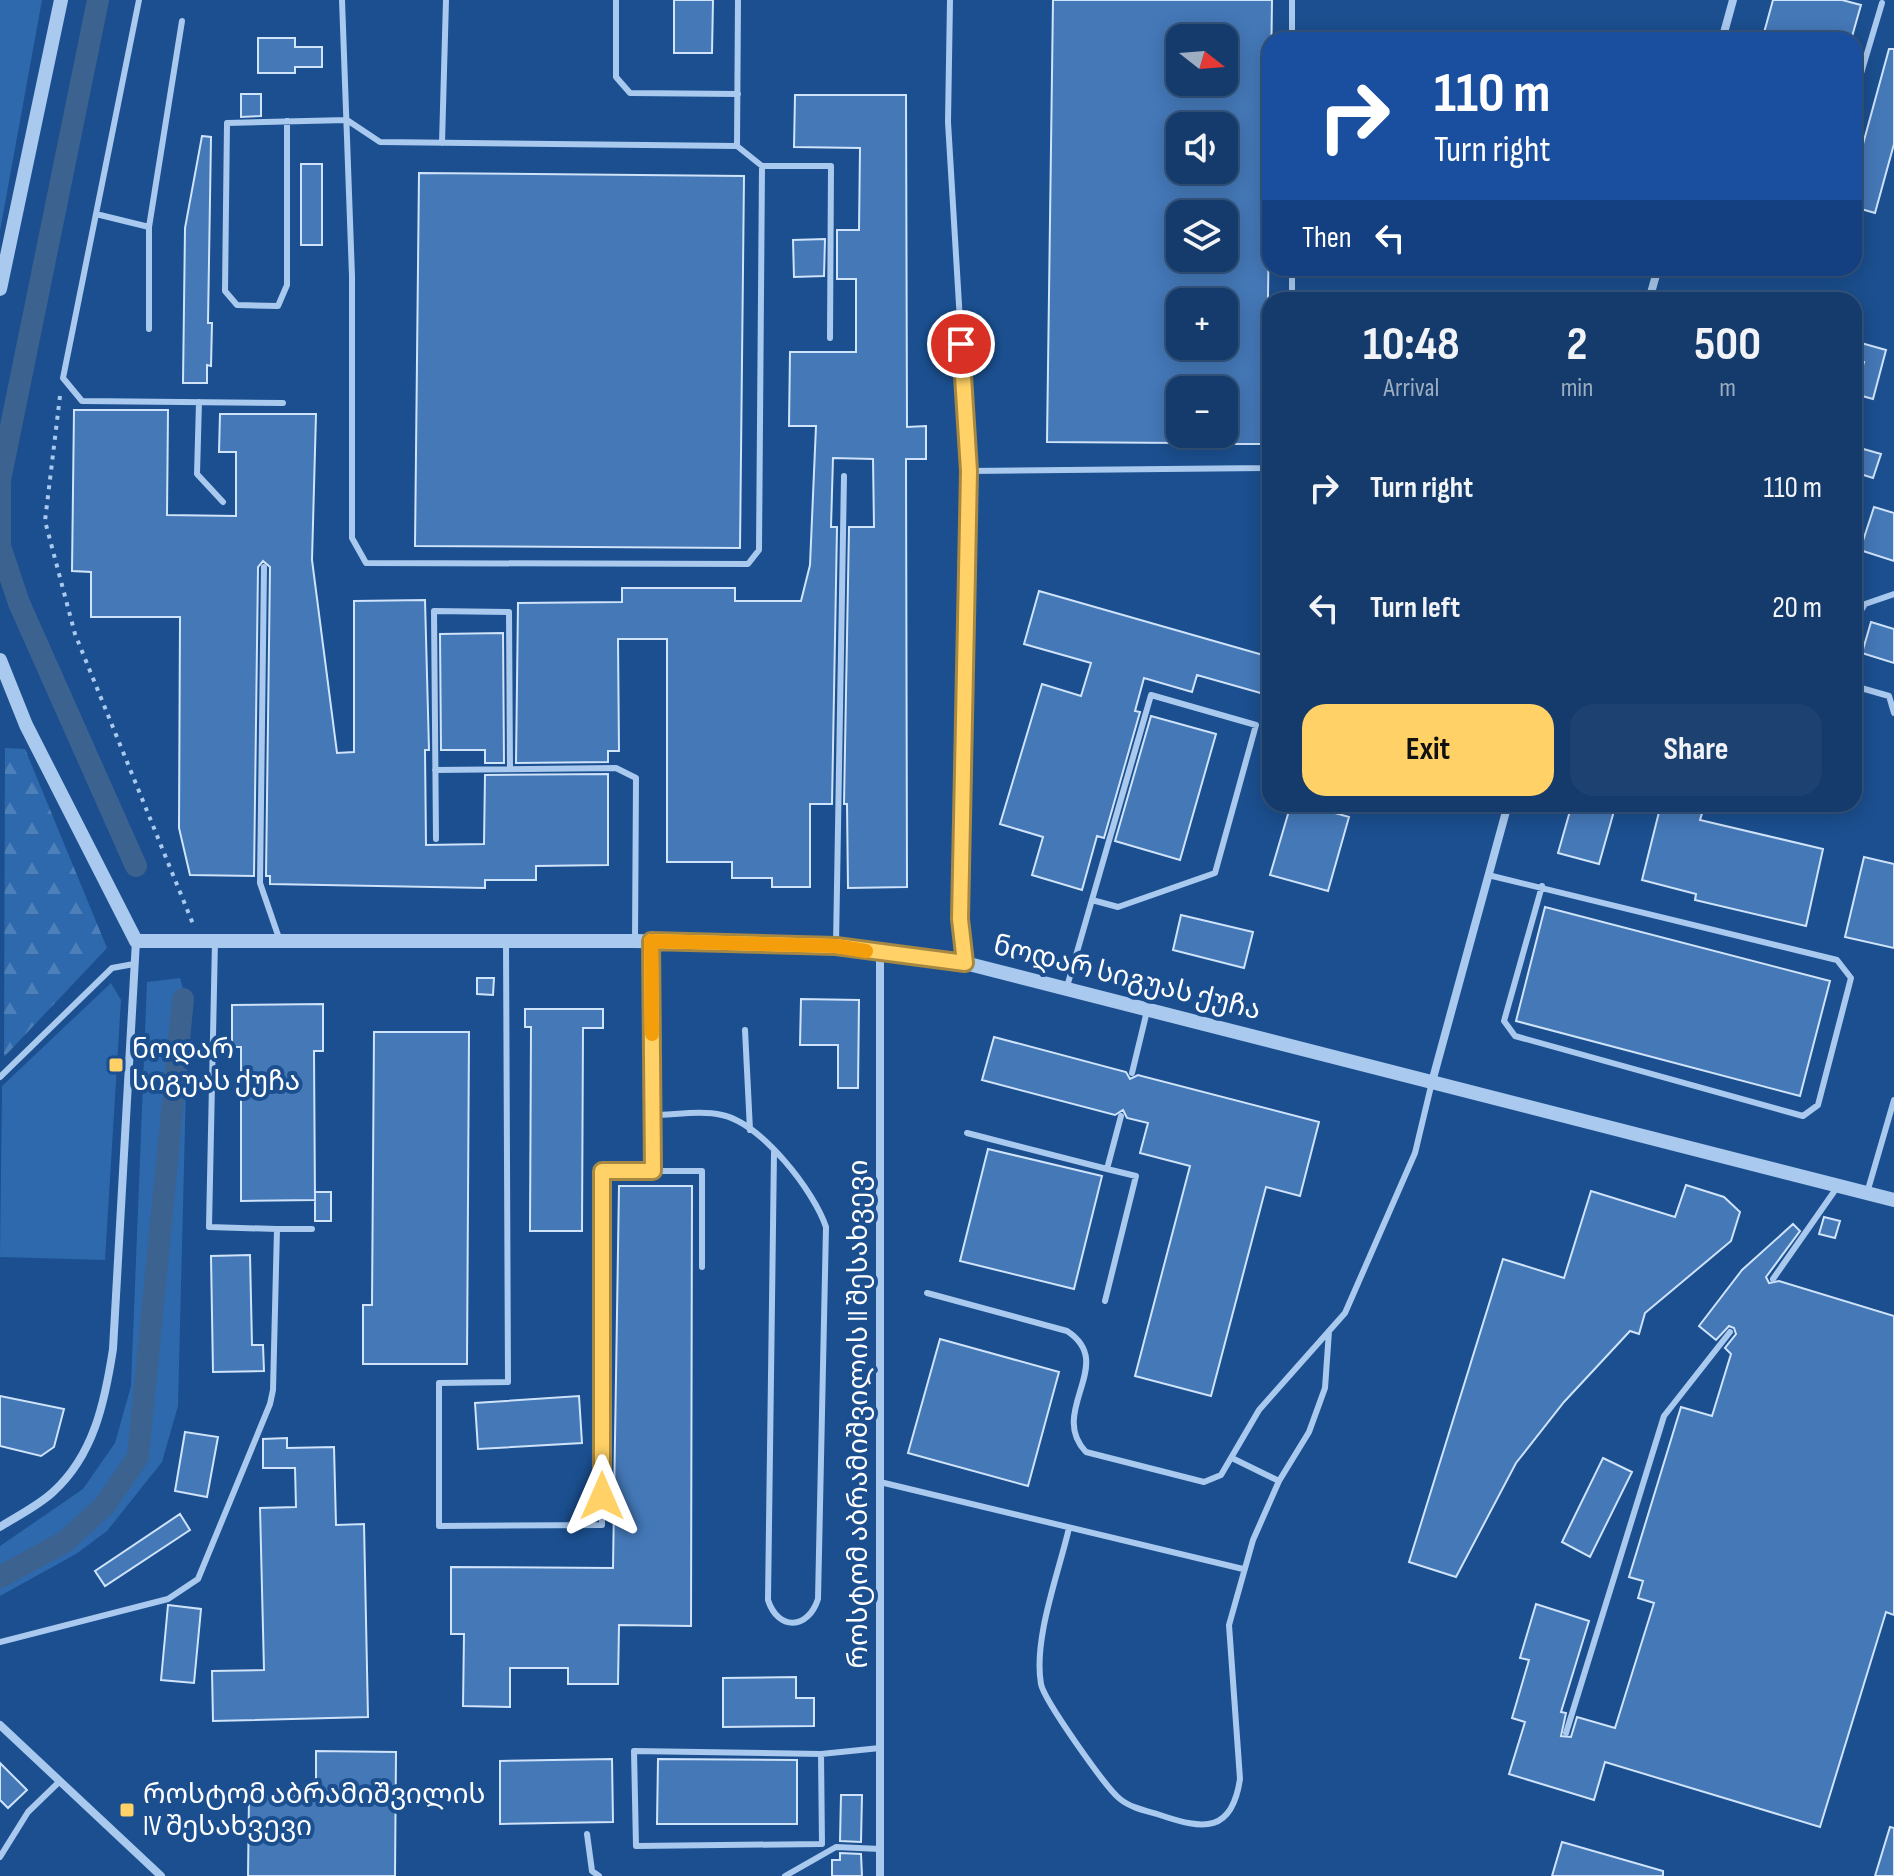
<!DOCTYPE html>
<meta charset="utf-8">
<style>
:root{--surface:#143b6b;--page:#1d4271;--text:#f1f3f6;--muted:#9dadc1;--line:#33557e;--accent:#ffd166}
body{margin:0;font-family:"Sofia Sans Condensed","Noto Sans Georgian",sans-serif;background:var(--page);color:var(--text);height:100vh;display:flex;flex-direction:column;font-size:30px;white-space:nowrap}
*{box-sizing:border-box;margin:0}
p{font-size:26px;color:var(--muted)}
.icon{flex:none;width:44px;height:44px;fill:none;stroke:currentColor;stroke-width:2;stroke-linecap:round;stroke-linejoin:round}
.map{position:relative;flex:1;overflow:hidden}
.drawer{position:absolute;left:1262px;top:292px;width:600px;height:520px;display:flex;flex-direction:column;background:var(--surface);border-radius:24px;box-shadow:0 4px 20px #0003,0 0 0 2px var(--line)}
.drawer>*{flex:none}
.guide{position:absolute;left:1262px;top:32px;width:600px;height:244px;border-radius:24px;box-shadow:0 4px 20px #0003,0 0 0 2px var(--line);background:#1a4fa0;color:#fff;overflow:hidden}
.needle{width:52px;rotate:107deg}
.tools{position:absolute;left:1166px;top:24px;display:grid;gap:16px}
.tools a{display:grid;place-items:center;width:72px;height:72px;border-radius:16px;background:var(--surface);box-shadow:0 4px 20px #0003,0 0 0 2px var(--line);font-size:40px}
.pin{position:absolute;display:grid;place-items:center;width:68px;height:68px;color:#fff;margin:-34px;border:4px solid #fff;border-radius:50%;box-shadow:0 2px 8px #0007}
.me{position:absolute;width:88px;margin:-44px;rotate:0deg;stroke-linejoin:round;filter:drop-shadow(0 0 6px #0008)}
.turn{display:flex;align-items:center;gap:28px;height:168px;padding:0 40px;font-size:36px}
.turn .icon{width:104px;height:104px;stroke-width:2.5}
.turn b{display:block;font-size:56px;line-height:68px}
.then{display:flex;align-items:center;height:76px;padding:0 40px;background:#0003;gap:16px;font-size:30px}
.eta{display:flex;justify-content:space-evenly;align-items:center;height:136px;text-align:center}
.eta b{font-size:48px;font-weight:700;line-height:56px}
.cta{display:flex;gap:16px;margin-top:auto;padding:16px 40px}
.cta a{flex:1;height:92px;border-radius:24px;background:var(--accent);color:#111;font-size:32px;font-weight:700;line-height:92px;text-align:center}
.cta a+a{background:var(--page);color:var(--text)}
ul{padding:0;list-style:none}
li{display:flex;align-items:center;gap:24px;height:120px;padding:0 40px}
li div{flex:1}
li b{display:block;font-size:30px}
li em{font-style:normal}
.map>svg:first-child{display:block}
.green{fill:#2e69ad}
.forest{fill:url(#forest-firs)}
.lines{fill:none;stroke-linecap:round;stroke-linejoin:round}
.canal{stroke:#3c6290;stroke-width:22}
.building{fill:#4478b7;stroke:#cfe3fa;stroke-width:2;fill-rule:evenodd}
.path{stroke:#a9c9ee;stroke-width:4;stroke-dasharray:4 6;stroke-linecap:butt}
.service{stroke:#a9c9ee;stroke-width:6}
.minor{stroke:#a9c9ee;stroke-width:8}
.tertiary{stroke:#a9c9ee;stroke-width:14}
.route-casing{stroke:#a68842;stroke-width:20}
.route{stroke:#ffd166;stroke-width:14}
.slow{stroke:#f59e0b;stroke-width:14}
.poi-dot{fill:#ffd166;stroke:#1b4f8f;stroke-width:3}
.labels{text-anchor:middle;dominant-baseline:central;stroke-width:8;stroke-linejoin:round;paint-order:stroke}
.street-label{font-size:28px;fill:#fff;stroke:#1b4f8f}
.poi-label{font-size:28px;fill:#fff;stroke:#1b4f8f;text-anchor:start}
</style>
<div class="map">
<svg width="1894" height="1876" viewBox="0 0 1894 1876">
<defs>
<pattern id="forest-firs" width="22" height="20" patternUnits="userSpaceOnUse" patternTransform="scale(2)"><rect width="22" height="20" fill="#2e69ad"/><path d="M5 1l3.5 6h-7zM16 11l3.5 6h-7z" fill="#4d80b9"/></pattern>
</defs>
<rect width="100%" height="100%" fill="#1b4f8f"/>
<path class="green" d="M0,0H42L0,231Z
M180,978L188,1007L178,1406L162,1462L107,1531L76,1554L0,1596V1546L83,1489L115,1443L131,1386L147,982Z
M111,983L121,1000L105,1260L0,1257L2,1086Z"/>
<path class="forest" d="M5,748L25,749L107,948L4,1057Z"/>
<g class="lines">
<path class="canal" d="M98,0L0,480V546L19,603L136,866
M0,1577L66,1541L105,1505L138,1457L183,999"/>
</g>
<path class="building" d="M674,0H713L712,53H674Z
M1053,0H1272L1266,444H1224V390H1180V443L1047,442ZM1180,38H1224V82H1180ZM1180,126H1224V170H1180ZM1180,214H1224V258H1180ZM1180,302H1224V346H1180Z
M1773,0H1842L1861,5L1851,40H1762Z
M258,38H295V47H322V67H295V73H258Z
M1889,49H1894V144L1875,213L1854,207V177Z
M241,94H261V116L241,117Z
M795,95H906L907,427L926,426V459H906L907,887L848,888L847,804H844L849,527H874L873,459L833,458L831,527H837L832,804H810V887H772V878H732V862H667V639H618L619,751H608V762L516,763L518,603L622,602V588H735V601H801L810,565L816,426H789L790,352H856V279H837V230H859L860,148L794,147Z
M202,136L211,137L208,323H212L211,366L207,365V383H183L185,228Z
M301,164H322V245H301Z
M419,173L744,176L740,548L415,546Z
M825,239L824,276L794,277L793,240Z
M1854,341L1886,350L1873,399L1855,394L1864,362L1854,359Z
M74,410H168L167,515L236,516V452H219L220,414H316L312,560L337,753L354,752V601L425,600L429,750H425L426,845L484,844L485,775L608,774V865L536,866V880H485V888L270,884V876H266L270,567L263,561L258,567L254,876L190,875L179,828L180,617H91V572L72,571Z
M1860,448L1881,454L1873,478L1854,472V455L1857,456Z
M1874,507L1894,513V561L1860,550Z
M1039,591L1270,657L1264,694L1197,675L1192,692L1144,678L1135,711L1140,712L1104,838L1097,836L1082,890L1032,875L1043,837L1000,824L1042,684L1081,696L1091,663L1024,644Z
M1871,622L1894,629V663L1862,653Z
M503,633L504,763H485V750H441L440,634Z
M1151,716L1216,734L1180,860L1115,841Z
M1291,804H1304L1349,817L1328,891L1270,875Z
M1572,804H1616L1599,864L1558,853Z
M1661,804L1703,810L1700,820L1823,849L1806,926L1695,900L1696,894L1642,880Z
M1864,857L1894,864V948L1845,937Z
M1545,907L1830,981L1800,1096L1516,1021Z
M1181,915L1253,932L1244,968L1173,950Z
M477,978H494L493,995L477,994Z
M801,999L859,1000L858,1088H838V1045H800Z
M323,1004V1051H314L315,1200L241,1201V1047H232V1005Z
M525,1009H603V1028H583L582,1231H530L531,1027H525Z
M374,1032H469L467,1364H363V1305H372Z
M994,1037L1126,1072L1130,1079L1138,1075L1319,1122L1300,1196L1266,1187L1211,1396L1135,1376L1190,1166L1140,1153L1148,1123L1127,1118L1123,1110L1115,1115L982,1080Z
M988,1149L1102,1176L1074,1289L960,1261Z
M1686,1185L1724,1197L1740,1212L1731,1241L1645,1313L1639,1334L1630,1331L1564,1402L1516,1463L1456,1577L1409,1562L1503,1259L1564,1278L1591,1191L1675,1217Z
M619,1186H692L691,1626L619,1625L618,1684H568V1668H510V1707L463,1706L464,1634H451V1567L613,1568Z
M315,1192H331V1221H315Z
M1824,1217L1840,1221L1835,1238L1819,1234Z
M1793,1224L1800,1231L1766,1277L1769,1283L1779,1281L1894,1316V1615L1886,1612L1820,1827L1605,1762L1594,1800L1509,1774L1525,1722L1512,1718L1529,1660L1520,1658L1536,1604L1589,1621L1561,1712L1566,1713L1561,1736L1571,1737L1577,1717L1615,1728L1654,1603L1638,1598L1643,1581L1629,1577L1681,1407L1712,1416L1731,1354L1725,1348L1736,1334L1734,1328L1729,1326L1716,1340L1699,1326L1742,1270Z
M250,1255L252,1345H263L264,1371L213,1372L211,1256Z
M940,1339L1059,1372L1028,1486L908,1453Z
M0,1396L64,1409L54,1447L41,1456L0,1446Z
M579,1396L582,1443L478,1449L475,1403Z
M185,1432L218,1437L207,1497L175,1491Z
M287,1438V1448L334,1447L336,1525L364,1524L368,1717L213,1721L212,1671L264,1670L260,1508L296,1507L295,1468H263V1439Z
M1603,1458L1632,1472L1590,1557L1562,1542Z
M180,1514L190,1530L105,1586L95,1571Z
M168,1605L201,1609L194,1683L161,1680Z
M796,1677V1698H814V1726L723,1727V1678Z
M316,1751L396,1752L395,1876H248L249,1796H316Z
M612,1759L613,1822L500,1824V1761Z
M658,1759L797,1760V1824H657Z
M0,1763L27,1790L8,1808L0,1800Z
M841,1795H862L861,1842L840,1841Z
M1890,1827L1894,1828V1876H1875Z
M1562,1842L1663,1871V1876H1552Z
M840,1853L861,1854L862,1876H832V1860H840Z"/>
<g class="lines">
<path class="path" d="M60,396L45,521L75,634L193,924"/>
<path class="service" d="M139,0L63,378L82,401L283,403
M342,0L352,276V538L366,563L748,564L759,550L762,166
M616,0V77L630,93L738,94
M738,0L737,146L762,166H831L830,338
M950,0L948,122L969,471L960,919L965,963
M1292,40V0
M1854,97L1882,3
M287,121V285L278,306L237,305L225,291L227,123L347,120L380,142L737,146
M442,143L446,0
M96,214L149,227
M1292,300V268
M149,329V227L182,21
M199,402L197,474L223,502
M969,471L1265,468L1270,464
M264,567L260,883L280,941
M1854,621L1865,604L1894,594
M1854,686L1889,696L1894,713
M435,770L616,768L636,778L635,941
M436,839L434,611L509,612L510,769
M1488,875L1837,960L1851,978L1818,1105L1803,1116L1515,1036L1504,1021L1542,886
M506,941L508,1382L439,1383V1526L602,1525V1171H702V1267
M651,942L653,1171
M836,945L844,476
M1066,990L1151,695L1256,725L1215,873L1118,907L1092,900
M745,1030L750,1130
M1132,1073L1147,1011
M0,1077L112,968L134,964
M653,1115C674,1115 701,1110 722,1115C762,1124 814,1191 826,1227L818,1599C808,1630 778,1631 768,1600L774,1152
M967,1133L1107,1169
M1867,1193L1894,1100
M277,1229H312
M1773,1279L1838,1186
M927,1293L1067,1331C1118,1364 1047,1411 1086,1452L1204,1482L1221,1475L1259,1410L1345,1313L1415,1153L1432,1082
M1105,1301L1136,1176L1107,1169L1121,1116
M1234,1459L1279,1481
M880,1482L1243,1569
M1069,1528C1059,1572 1033,1639 1041,1684C1044,1700 1106,1788 1120,1799C1131,1808 1147,1811 1160,1815C1204,1830 1232,1833 1240,1779L1229,1625L1253,1540L1279,1481L1309,1432L1325,1388L1329,1331
M0,1642L168,1599L198,1579L270,1404L273,1390L277,1229L209,1227L215,941
M1566,1733L1664,1416L1730,1332
M821,1754L822,1844L636,1846L634,1751L821,1754L880,1748
M587,1834L592,1871L599,1876
M0,1857L28,1812L60,1781
M785,1876L836,1847L880,1849"/>
<path class="minor" d="M1722,40L1733,0
M1649,300L1658,268
M1432,1082L1508,804
M0,1527C17,1516 38,1506 53,1492C94,1455 105,1401 113,1349L136,941
M0,1725L161,1876
M880,1876V953"/>
<path class="tertiary" d="M0,289L61,0
M0,660L26,725L136,941H635L836,946L965,963L1894,1200"/>
</g>
<g class="lines">
<g class="route-casing">
<path id="route" d="M602,1496V1171H653L651,941L836,946L965,963L960,919L969,471L961,344"/>
</g>
<use href="#route" class="route"/>
<path class="slow" d="M652,1034L651,941L836,946L866,951"/>
</g>
<g class="poi-dot">
<rect x="108" y="1057" width="16" height="16" rx="4"/>
<rect x="119" y="1802" width="16" height="16" rx="4"/>
</g>
<g class="labels">
<g class="street-label">
<text transform="translate(1127 978) rotate(14)">ნოდარ სიგუას ქუჩა</text>
<text transform="translate(858 1414) rotate(-90)">როსტომ აბრამიშვილის II შესახვევი</text>
</g>
<g class="poi-label">
<text x="132" y="1049">ნოდარ<tspan x="132" dy="32">სიგუას ქუჩა</tspan></text>
<text x="143" y="1794">როსტომ აბრამიშვილის<tspan x="143" dy="32">IV შესახვევი</tspan></text>
</g>
</g>
</svg>
<div class="tools">
<a><svg class="needle" viewBox="-14 -14 28 28"><path d="M0-13l5 13h-10z" fill="#e53935"/><path d="M0 13l5-13h-10z" fill="#9dadc1"/></svg></a>
<a><svg class="icon" aria-label="sound" viewBox="0 0 24 24"><path d="M4 9h4l5-4v14l-5-4H4zM17 9q2 3 0 6"/></svg></a>
<a><svg class="icon" aria-label="layers" viewBox="0 0 24 24"><path d="M12 4l9 5-9 5-9-5zM3 14l9 5 9-5"/></svg></a>
<a>+</a>
<a>−</a>
</div>
<div class="pin" style="left:961px;top:344px;background:#d93025"><svg class="icon" aria-label="arrive" viewBox="0 0 24 24"><path d="M6 21V4h12l-3 4 3 4H6"/></svg></div>
<svg class="me" style="left:602px;top:1496px" viewBox="-20 -20 40 40"><path d="M0-17L14 15 0 8-14 15z" fill="#ffd166" stroke="#fff" stroke-width="4"/></svg>
<div class="guide">
<div class="turn"><svg class="icon" aria-label="right" viewBox="0 0 24 24"><path d="M7 20v-9h11M14 6l5 5-5 5"/></svg><div><b>110 m</b>Turn right</div></div>
<div class="then">Then<svg class="icon" aria-label="left" viewBox="0 0 24 24"><path d="M17 20v-9H6M10 6l-5 5 5 5"/></svg></div>
</div>
<section class="drawer">
<div class="eta">
<div><b>10:48</b><p>Arrival</p></div>
<div><b>2</b><p>min</p></div>
<div><b>500</b><p>m</p></div>
</div>
<ul>
<li><svg class="icon" aria-label="right" viewBox="0 0 24 24"><path d="M7 20v-9h11M14 6l5 5-5 5"/></svg><div><b>Turn right</b></div><em>110 m</em></li>
<li><svg class="icon" aria-label="left" viewBox="0 0 24 24"><path d="M17 20v-9H6M10 6l-5 5 5 5"/></svg><div><b>Turn left</b></div><em>20 m</em></li>
</ul>
<div class="cta"><a>Exit</a><a>Share</a></div>
</section>
</div>
